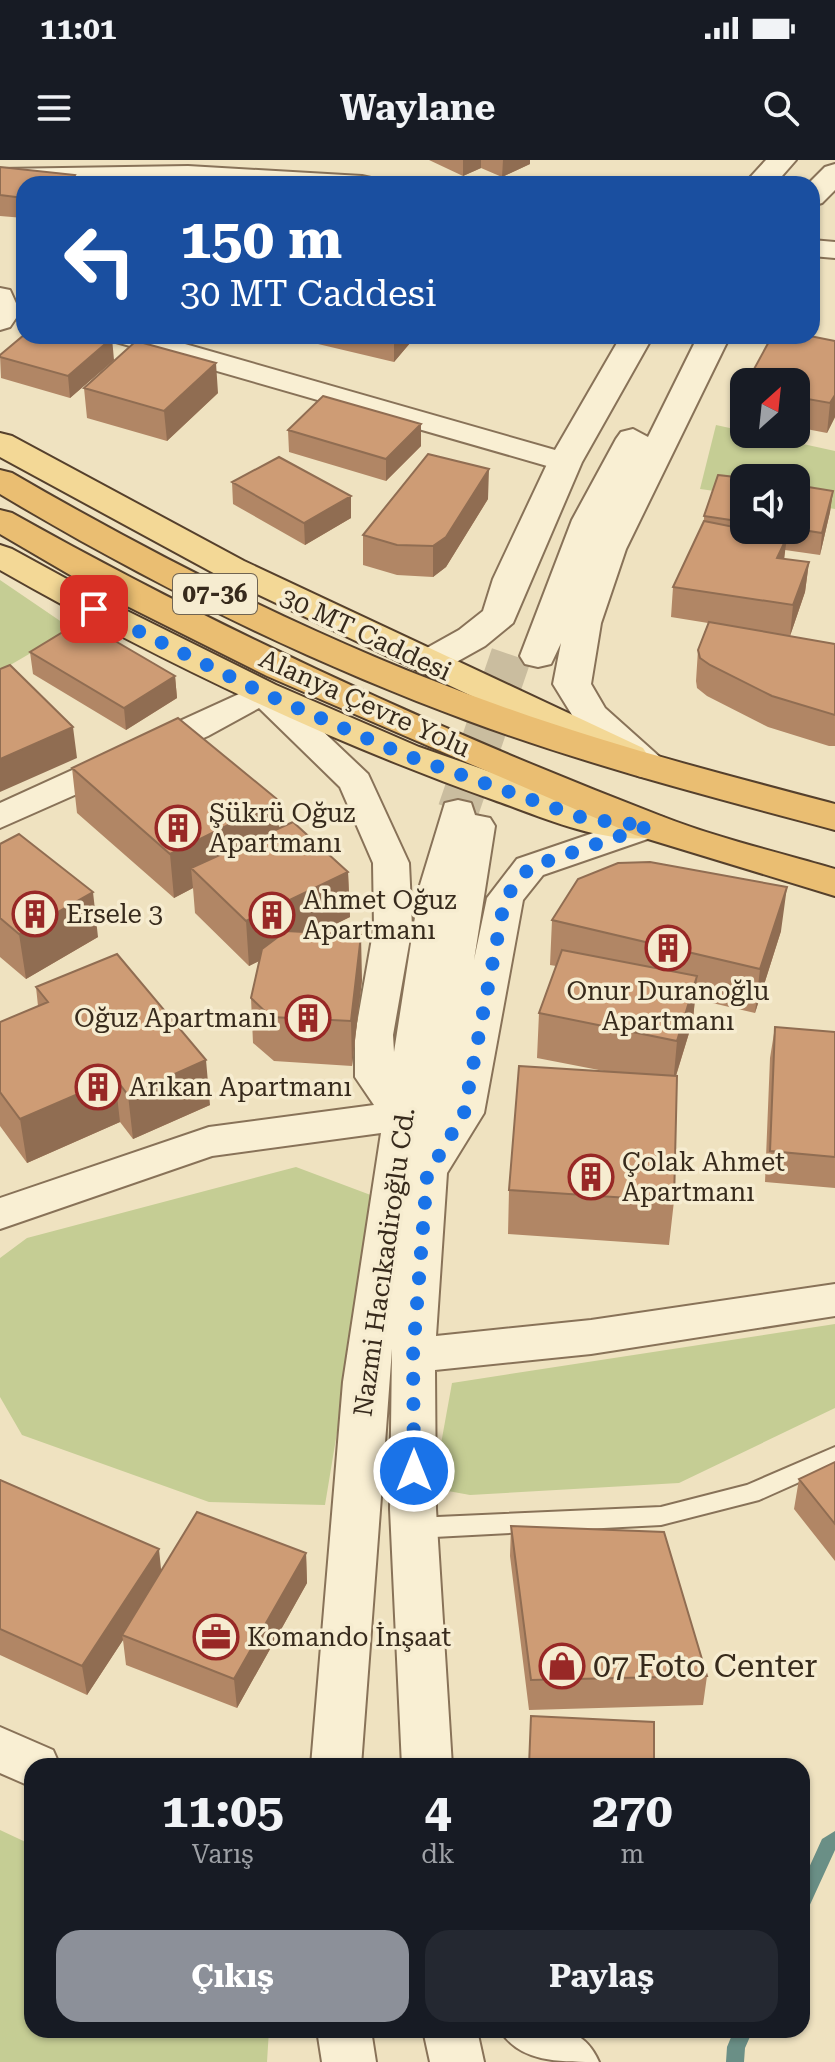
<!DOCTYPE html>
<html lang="tr">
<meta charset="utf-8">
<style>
:root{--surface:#171b24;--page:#242831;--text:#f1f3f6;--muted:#9ea1a6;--accent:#8c9099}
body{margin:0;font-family:"Roboto Serif",serif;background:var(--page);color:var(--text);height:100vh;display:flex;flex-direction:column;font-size:30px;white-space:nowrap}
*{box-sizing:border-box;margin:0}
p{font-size:26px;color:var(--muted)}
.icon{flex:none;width:44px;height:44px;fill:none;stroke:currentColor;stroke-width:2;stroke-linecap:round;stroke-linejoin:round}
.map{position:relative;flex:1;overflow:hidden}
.sheet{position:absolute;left:24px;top:1598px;width:786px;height:280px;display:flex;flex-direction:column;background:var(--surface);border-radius:24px;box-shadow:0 2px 6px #0004}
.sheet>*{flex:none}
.guide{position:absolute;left:16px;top:16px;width:804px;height:168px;border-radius:24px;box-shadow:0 2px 6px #0004;background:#1a4fa0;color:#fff;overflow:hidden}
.needle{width:52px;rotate:27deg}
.tools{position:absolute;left:730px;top:208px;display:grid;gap:16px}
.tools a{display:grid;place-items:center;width:80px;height:80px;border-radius:16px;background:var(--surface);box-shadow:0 2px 6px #0004;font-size:40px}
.pin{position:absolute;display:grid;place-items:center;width:68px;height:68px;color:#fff;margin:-34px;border-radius:16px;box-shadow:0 4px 12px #0006}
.me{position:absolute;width:88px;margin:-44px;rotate:0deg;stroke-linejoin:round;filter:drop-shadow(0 0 6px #0008)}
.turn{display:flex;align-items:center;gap:28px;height:168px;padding:0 32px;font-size:36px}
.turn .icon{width:104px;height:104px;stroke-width:2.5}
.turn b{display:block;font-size:56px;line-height:68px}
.eta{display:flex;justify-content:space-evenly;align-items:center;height:136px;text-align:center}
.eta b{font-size:48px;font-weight:700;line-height:56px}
.action{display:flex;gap:16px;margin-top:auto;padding:16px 32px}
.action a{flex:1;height:92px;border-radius:24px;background:var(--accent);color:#fff;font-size:32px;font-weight:700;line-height:92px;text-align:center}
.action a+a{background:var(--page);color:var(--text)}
.status{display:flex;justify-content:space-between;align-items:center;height:56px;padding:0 40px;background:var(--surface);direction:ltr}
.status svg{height:22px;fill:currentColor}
header{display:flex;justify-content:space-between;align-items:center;height:104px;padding:0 32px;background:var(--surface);font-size:36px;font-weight:700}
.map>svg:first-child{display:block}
.green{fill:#c5cd94}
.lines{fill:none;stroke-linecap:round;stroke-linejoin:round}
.stream{fill:#6a8f86;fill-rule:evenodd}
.tertiary-tunnel{stroke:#cabd9f;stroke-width:41;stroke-dasharray:41 21;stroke-linecap:butt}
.service-casing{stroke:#887258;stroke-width:4}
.minor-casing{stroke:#887258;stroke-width:4}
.tertiary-casing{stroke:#887258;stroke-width:4}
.primary-casing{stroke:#55402c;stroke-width:4}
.trunk-casing{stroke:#55402c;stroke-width:4}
.service{fill:#f9efd3;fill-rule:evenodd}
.minor{fill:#f9efd3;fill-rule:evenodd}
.tertiary{fill:#f9efd3;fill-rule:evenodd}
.primary{fill:#f3d896;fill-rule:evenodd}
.trunk{fill:#eabe72;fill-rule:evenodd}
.wall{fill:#b18665}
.shaded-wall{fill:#906d52}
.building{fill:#ce9c75;stroke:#906d52;stroke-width:2}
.route{stroke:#1a73e8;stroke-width:14;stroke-dasharray:0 25.2}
.labels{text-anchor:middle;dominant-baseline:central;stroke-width:7;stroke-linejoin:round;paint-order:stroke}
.shield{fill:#f6ecd0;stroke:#706452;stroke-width:2}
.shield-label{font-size:24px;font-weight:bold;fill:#372a1c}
.street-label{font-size:26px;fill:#372a1c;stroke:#f6ecd0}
.poi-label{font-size:26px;fill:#372a1c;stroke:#f6ecd0;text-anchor:start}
.near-poi-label{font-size:32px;fill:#372a1c;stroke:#f6ecd0;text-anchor:start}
</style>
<div class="status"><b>11:01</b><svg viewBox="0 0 49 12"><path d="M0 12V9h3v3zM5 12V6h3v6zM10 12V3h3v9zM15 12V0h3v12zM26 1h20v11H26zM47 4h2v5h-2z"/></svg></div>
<header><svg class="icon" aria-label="menu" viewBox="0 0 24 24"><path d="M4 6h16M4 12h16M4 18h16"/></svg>Waylane<svg class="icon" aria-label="search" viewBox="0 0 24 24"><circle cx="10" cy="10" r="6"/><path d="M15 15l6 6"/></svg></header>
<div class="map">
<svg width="835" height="1902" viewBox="0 0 835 1902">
<rect width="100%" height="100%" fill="#efe2c0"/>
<path class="green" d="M716,265L835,291V349L796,343V318H744V335L700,329Z
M0,420L72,469L0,511Z
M296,1007L376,1037L325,1345L209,1342L22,1275L0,1237V1098L27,1078Z
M835,1164V1248L679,1323L470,1335L448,1331L435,1317L452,1223Z
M0,1670L32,1685V1870H269L267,1902H0Z"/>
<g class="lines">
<path class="stream" d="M835,1671V1690L808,1749L802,1751V1723L822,1679Z
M734,1870H753L745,1888L744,1902H726L727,1887Z"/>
<path class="tertiary-tunnel" d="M458,651L512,493"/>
<g class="service-casing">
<path id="service" d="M835,1287V1306L759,1340L661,1365L415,1378L407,1375L403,1368L407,1361L415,1358L661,1347L747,1325Z"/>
</g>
<g class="minor-casing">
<path id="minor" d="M188,6L362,16L371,18L375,24L0,25V9Z
M812,80L835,82V98L812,96Z
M0,128L10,130L20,152L10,167L0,170Z
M112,176H157L576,296L580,302L576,308H554L116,182Z
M263,523L275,526L368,614L409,703L412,767L393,875L394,892L420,725L445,643L458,640L471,643L475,655L490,658L495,666L474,800L487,738L517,699L649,654L662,658L667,666L662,674L543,715L523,740L484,953L447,1013L436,1176L591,1160L835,1124V1156L591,1194L435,1210L436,1349L452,1606H402L390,1349L392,1189L361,1606H311L343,1222L381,973L212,996L0,1069V1038L209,967L374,945L355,917V875L374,767L373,703L340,627L259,548L208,576L0,668V643Z
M0,1567L53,1590L60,1606H32V1627L0,1613Z
M317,1870H371L376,1902H322Z
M423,1870H477L484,1902H430Z
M500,1870C542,1870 580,1858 599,1902C558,1902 519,1902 500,1870Z"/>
</g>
<g class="tertiary-casing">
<path id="tertiary" d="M766,0H796L775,24H744Z
M835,4V30L822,43L812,46V24H808L825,7Z
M621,176H653L582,302L513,463L485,486L442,510L429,513L416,510L411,502L416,494L459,470L483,451L493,419L548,302Z
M698,176H730L626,389L601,463L591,524L605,548L671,607L666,616L652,619L638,616L577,563L553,524L561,483L551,504L538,507L525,504L520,496L572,360L616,279L621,272L633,269L648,277Z"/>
</g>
<g class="primary-casing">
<path id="primary" d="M0,273L12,276L244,401L643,588L648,596L643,604L629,608L615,604L219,416L0,297Z
M0,385L12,389L107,441L276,525L419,587L591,647L663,657L669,666L663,675C611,689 542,657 494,640C322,579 158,500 0,410Z"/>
</g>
<g class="trunk-casing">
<path id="trunk" d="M0,310L12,313C167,403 329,485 498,545C608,585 722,614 835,644V670C712,637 588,605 469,561C306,501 149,423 0,334Z
M0,350L12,353C220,470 438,570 661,656C717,678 777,692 835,709V736L635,675L410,578L267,516L101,433L0,374Z"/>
</g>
<use href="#service" class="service"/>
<use href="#minor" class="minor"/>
<use href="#tertiary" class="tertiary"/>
<use href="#primary" class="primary"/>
<use href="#trunk" class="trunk"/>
</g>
<path class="wall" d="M429,0H530V4L502,17L481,8L463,16Z
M0,7L75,15L76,24H24V58L0,56Z
M318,176H416L394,202L318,184Z
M835,181V257L827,273L796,267V222Z
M0,195L114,200L70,238L1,218Z
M84,228L218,233L167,281L87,258Z
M744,229V257H741Z
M288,270L421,286L386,321L289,292Z
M744,318V370H796V325L833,331L830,352L820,395L785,390L784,399L809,402L805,432L790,476L835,484V586H829L768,567L707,536L697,528L696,521L698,490L708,463L671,457L673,427L704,362V356Z
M232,322L351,336V358L305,385L233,344Z
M488,339L446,407L433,417L397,415L363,405V375Z
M30,492L175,516L177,538L126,570L33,514Z
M72,608L278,640L279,668L348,712L350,757L317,773L362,820L352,906L274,901L253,883L251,838L259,801L249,806L195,753L193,728L174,738L77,653Z
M0,684L98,777L26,819L0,797Z
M552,760L781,771L755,853L695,839L693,860L676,916L674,1041L669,1085L508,1074L509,1030L604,911L537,898L539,853L556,806L550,805Z
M36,827L210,945L133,979L120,962L27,1003L0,966V862L38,846Z
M775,867L835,872V1028L765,1022L770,898Z
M835,1302V1401L794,1349L799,1319Z
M0,1320L161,1411L306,1393L307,1423L237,1548L126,1505L123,1480L87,1535L0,1495Z
M511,1366L707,1516L703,1545L529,1550L510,1396Z"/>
<path class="shaded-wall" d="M463,0H481V8L463,16Z
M503,0H530V4L502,17Z
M75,15L76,24H69Z
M398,176H416L394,202V180Z
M112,178L114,200L70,238L68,216Z
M216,203L218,233L167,281L164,251Z
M835,235V257L827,273L830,243Z
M421,264V286L386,321V299Z
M489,309L488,339L446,407L433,417V386Z
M833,331L830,352L820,395L822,373Z
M351,336V358L305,385L304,363Z
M787,377L783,407L777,398Z
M809,402L805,432L790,476L793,445Z
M175,516L177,538L126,570L124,548Z
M73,567L77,598L0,632V599Z
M278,640L280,684L191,708L193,728L174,738L170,694Z
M348,712L350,757L249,806L246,761Z
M787,727L781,771L755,853L760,809Z
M93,732L98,777L26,819L19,774Z
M361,775L362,820L352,906L351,861Z
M697,816L693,860L673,925L677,881Z
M206,900L210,945L133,979L128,935Z
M115,918L120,962L27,1003L20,959Z
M159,1389L162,1419L122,1475L123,1480L87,1535L82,1506Z
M306,1393L307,1423L237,1548L234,1519Z"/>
<path class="building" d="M0,7L75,15L69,24H24V38L0,35Z
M24,175V176H103L112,178L68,216L0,197V195Z
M375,176H398L394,180Z
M772,176H810L835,181V235L830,243L796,237V222H747Z
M136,181L216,203L164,251L84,228Z
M323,236L421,264L386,299L288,270Z
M428,294L489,309L446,377L433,386L397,385L363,375Z
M279,297L351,336L304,363L232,322Z
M718,315L744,318V362L704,356Z
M796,325L833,331L822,373L796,369Z
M704,361L744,369V370L787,377L777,398L809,402L793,445L673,427Z
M81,461L175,516L124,548L30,492Z
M709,462L835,484V555L772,536L710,505L700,498L698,490Z
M10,505L73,567L0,599V509Z
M178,558L278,640L170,694L72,608Z
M293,662L348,712L246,761L191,708Z
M19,674L93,732L19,774L0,758V684Z
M650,702L787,727L760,809L552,760L578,719L618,703Z
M286,771L361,775L351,861L271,857L251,838L262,789Z
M562,790L697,816L677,881L539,853Z
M117,794L206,900L128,935L115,918L20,959L0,932V862L48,842L36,827Z
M775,867L835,872V997L770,991Z
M519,906L677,916L674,1041L509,1030Z
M835,1302V1364L799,1319Z
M0,1320L159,1389L82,1506L0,1469Z
M197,1352L306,1393L234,1519L122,1475Z
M511,1366L664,1372L707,1516L531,1520Z
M531,1556L654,1562V1606H529Z"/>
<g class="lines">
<path class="route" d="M94,449L263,533L405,595L586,659L649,666L530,707L505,738L464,953L427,1016L413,1195L414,1311"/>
</g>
<defs>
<g id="building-ring" transform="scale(2.3)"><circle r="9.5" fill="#f6ecd0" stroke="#982826" stroke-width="1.5"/><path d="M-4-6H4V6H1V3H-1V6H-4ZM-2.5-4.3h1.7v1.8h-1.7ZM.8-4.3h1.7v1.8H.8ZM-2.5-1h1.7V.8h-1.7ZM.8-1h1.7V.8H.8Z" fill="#982826"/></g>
<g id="office-ring" transform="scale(2.3)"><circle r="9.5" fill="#f6ecd0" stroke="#982826" stroke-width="1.5"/><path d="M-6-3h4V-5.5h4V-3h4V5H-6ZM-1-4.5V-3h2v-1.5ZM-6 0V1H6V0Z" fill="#982826"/></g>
<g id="shop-ring" transform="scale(2.3)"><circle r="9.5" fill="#f6ecd0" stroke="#982826" stroke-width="1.5"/><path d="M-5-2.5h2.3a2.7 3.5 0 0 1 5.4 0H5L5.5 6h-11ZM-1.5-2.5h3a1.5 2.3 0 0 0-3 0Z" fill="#982826"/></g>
</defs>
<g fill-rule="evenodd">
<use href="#building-ring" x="178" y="668"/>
<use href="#building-ring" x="35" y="754"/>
<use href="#building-ring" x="272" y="755"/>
<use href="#building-ring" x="668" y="788"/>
<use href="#building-ring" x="308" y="858"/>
<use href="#building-ring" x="98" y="927"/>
<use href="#building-ring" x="591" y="1017"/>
<use href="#office-ring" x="216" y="1477"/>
<use href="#shop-ring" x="562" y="1506"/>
</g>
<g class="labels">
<rect class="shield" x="173" y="414" width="84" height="40" rx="6"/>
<g class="shield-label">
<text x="215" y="434">07-36</text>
</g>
<g class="street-label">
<text transform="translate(366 474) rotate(25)">30 MT Caddesi</text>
<text transform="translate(365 543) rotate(24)">Alanya Çevre Yolu</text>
<text transform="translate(384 1102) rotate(-82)">Nazmi Hacıkadiroğlu Cd.</text>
</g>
<g class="poi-label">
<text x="209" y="653">Şükrü Oğuz<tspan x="209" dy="30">Apartmanı</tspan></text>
<text x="303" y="740">Ahmet Oğuz<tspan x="303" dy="30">Apartmanı</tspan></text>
<text x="66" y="754">Ersele 3</text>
<text x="668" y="831" text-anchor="middle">Onur Duranoğlu<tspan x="668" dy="30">Apartmanı</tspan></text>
<text x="277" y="858" text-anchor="end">Oğuz Apartmanı</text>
<text x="129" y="927">Arıkan Apartmanı</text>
<text x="622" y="1002">Çolak Ahmet<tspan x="622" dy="30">Apartmanı</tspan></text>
<text x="247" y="1477">Komando İnşaat</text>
</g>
<g class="near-poi-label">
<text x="593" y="1506">07 Foto Center</text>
</g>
</g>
</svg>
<div class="tools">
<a><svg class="needle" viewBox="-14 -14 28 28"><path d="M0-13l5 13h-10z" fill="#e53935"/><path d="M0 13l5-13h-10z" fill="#9ea1a6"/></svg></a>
<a><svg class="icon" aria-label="sound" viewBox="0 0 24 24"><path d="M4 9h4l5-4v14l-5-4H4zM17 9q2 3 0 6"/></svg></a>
</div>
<div class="pin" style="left:94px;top:449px;background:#d93025"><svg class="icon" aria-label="arrive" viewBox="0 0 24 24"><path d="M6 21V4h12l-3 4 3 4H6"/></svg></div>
<svg class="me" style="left:414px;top:1311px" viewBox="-20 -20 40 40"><circle r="17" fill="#1a73e8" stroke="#fff" stroke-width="3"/><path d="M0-11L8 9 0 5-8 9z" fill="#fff"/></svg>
<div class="guide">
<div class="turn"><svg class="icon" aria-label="left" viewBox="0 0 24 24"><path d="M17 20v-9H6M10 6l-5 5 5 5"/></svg><div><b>150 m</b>30 MT Caddesi</div></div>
</div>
<section class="sheet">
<div class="eta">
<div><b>11:05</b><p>Varış</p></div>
<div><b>4</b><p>dk</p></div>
<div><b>270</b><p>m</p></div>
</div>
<div class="action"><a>Çıkış</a><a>Paylaş</a></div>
</section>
</div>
